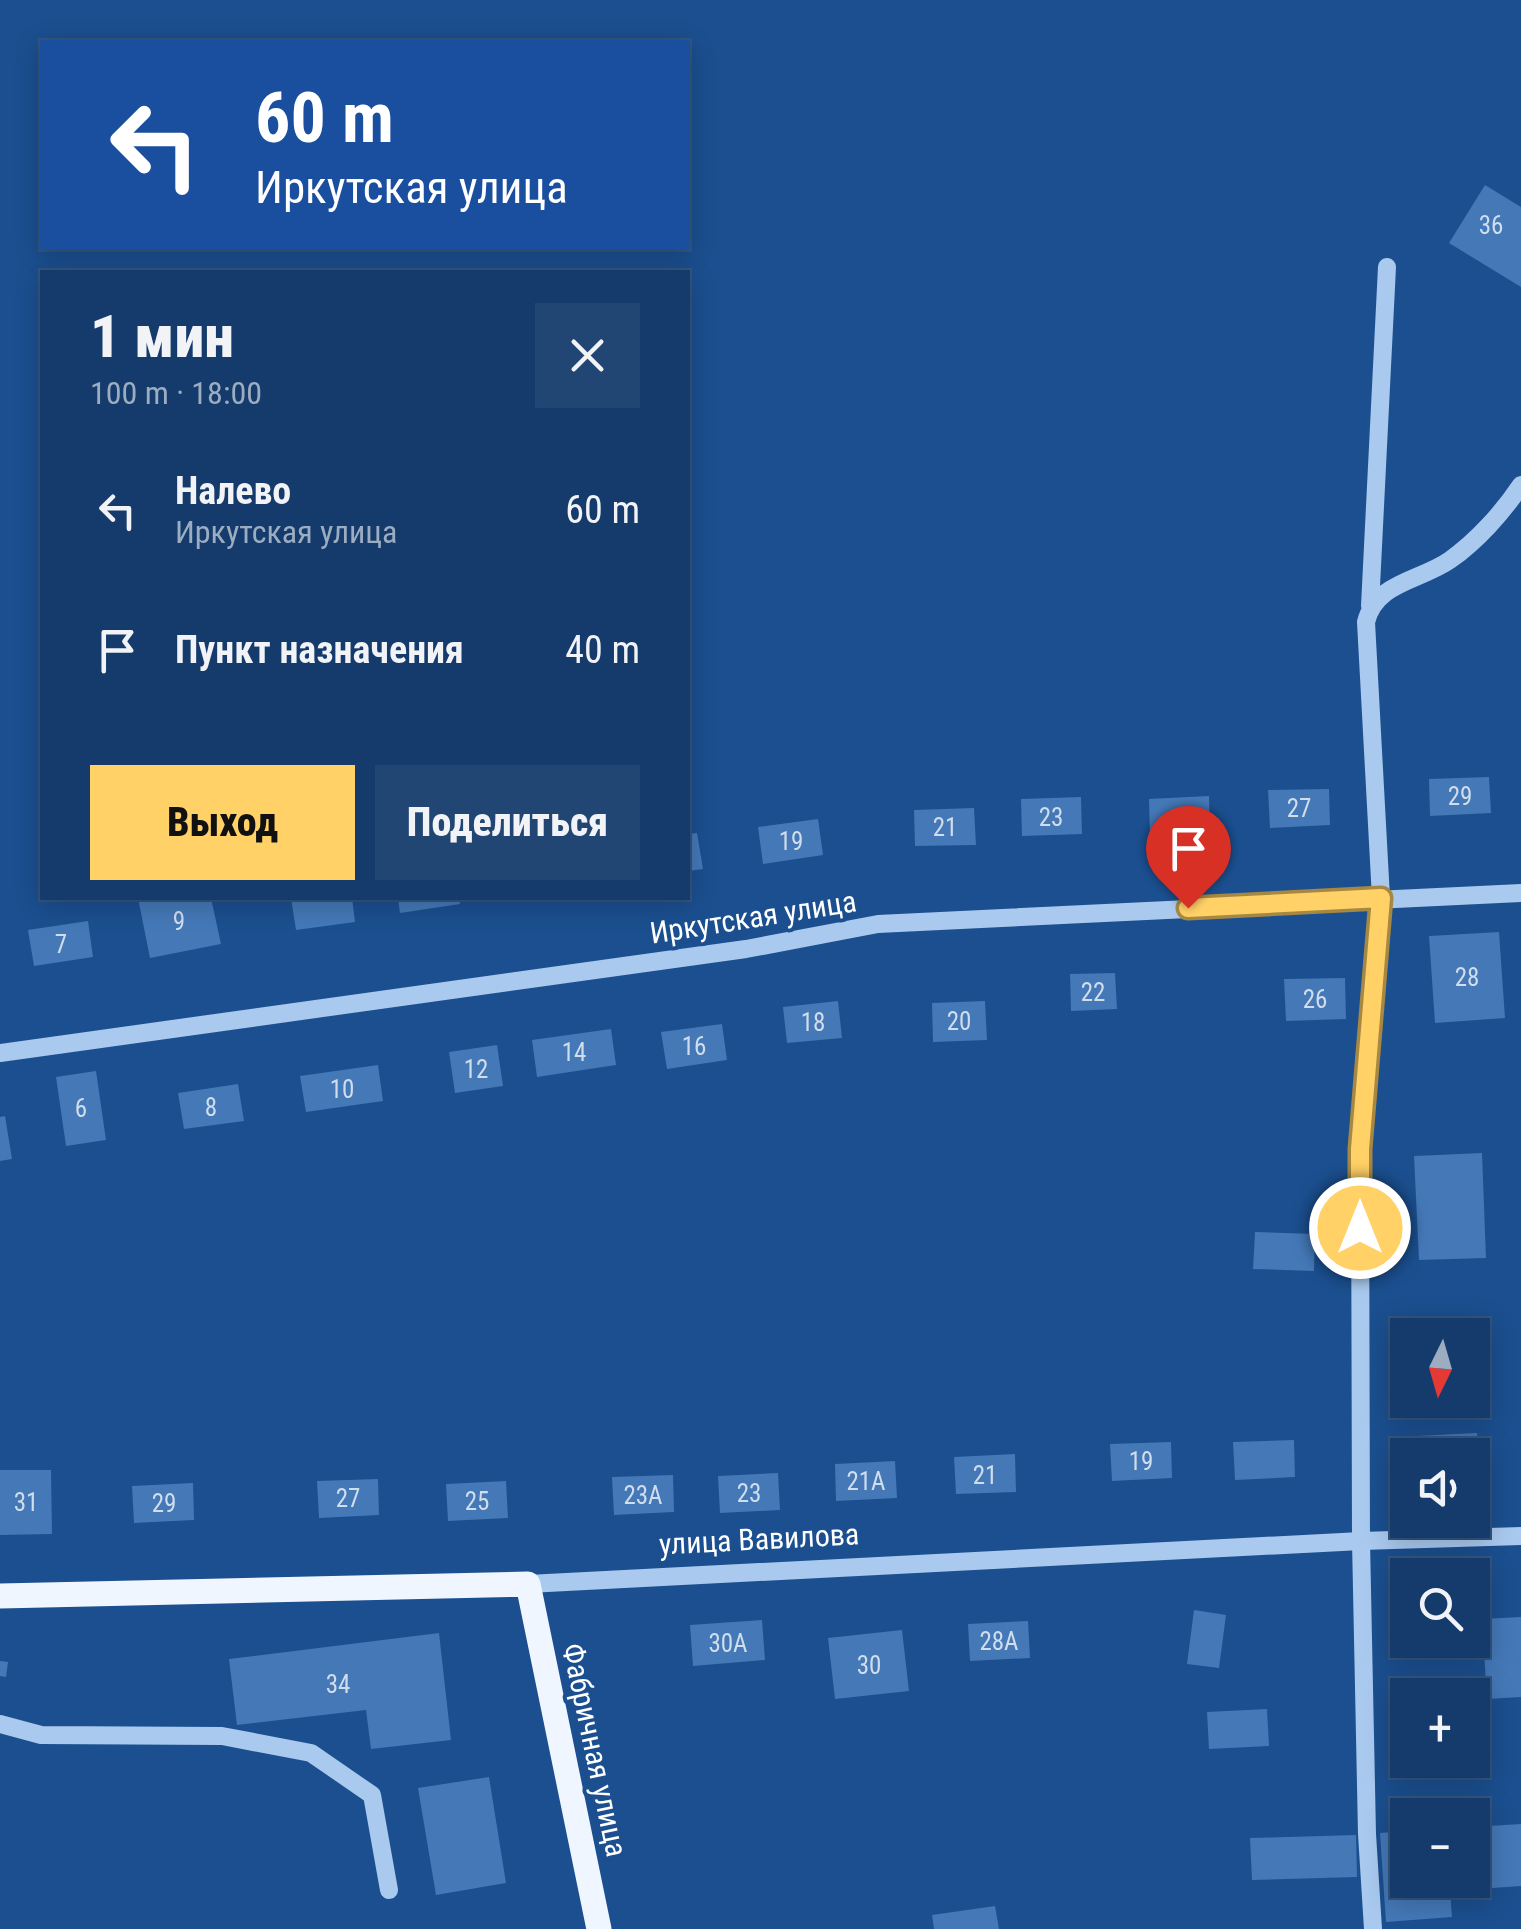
<!DOCTYPE html>
<html lang="ru">
<meta charset="utf-8">
<style>
:root{--surface:#143b6b;--page:#214673;--text:#f1f3f6;--muted:#9dadc1;--line:#33557e;--accent:#ffd166}
body{margin:0;font-family:"Roboto Condensed",sans-serif;background:var(--page);color:var(--text);height:100vh;display:flex;flex-direction:column;font-size:38px;white-space:nowrap}
*{box-sizing:border-box;margin:0}
p{font-size:32px;color:var(--muted)}
.icon{flex:none;width:55px;height:55px;fill:none;stroke:currentColor;stroke-width:2;stroke-linecap:round;stroke-linejoin:round}
.map{position:relative;flex:1;overflow:hidden}
.sheet{position:absolute;left:40px;top:270px;width:650px;height:630px;display:flex;flex-direction:column;background:var(--surface);border-radius:0px;box-shadow:0 5px 25px #0003,0 0 0 2px var(--line)}
.sheet>*{flex:none}
.guide{position:absolute;left:40px;top:40px;width:650px;height:210px;border-radius:0px;box-shadow:0 5px 25px #0003,0 0 0 2px var(--line);background:#1a4fa0;color:#fff;overflow:hidden}
.needle{width:65px;rotate:185deg}
.tools{position:absolute;left:1390px;top:1318px;display:grid;gap:20px}
.tools a{display:grid;place-items:center;width:100px;height:100px;border-radius:0px;background:var(--surface);box-shadow:0 5px 25px #0003,0 0 0 2px var(--line);font-size:50px}
.pin{position:absolute;display:grid;place-items:center;width:85px;height:85px;color:#fff;margin:-102px -42px;border-radius:50% 50% 50% 0;rotate:-45deg;box-shadow:0 0 10px #0007}
.pin .icon{rotate:45deg}
.me{position:absolute;width:110px;margin:-55px;rotate:0deg;stroke-linejoin:round;filter:drop-shadow(0 0 8px #0008)}
.turn{display:flex;align-items:center;gap:35px;height:210px;padding:0 50px;font-size:45px}
.turn .icon{width:130px;height:130px;stroke-width:2.5}
.turn b{display:block;font-size:70px;line-height:85px}
.round{display:grid;place-items:center;flex:none;width:105px;height:105px;border-radius:0px;background:var(--page)}
.headline{display:flex;align-items:center;justify-content:space-between;height:170px;padding:0 50px}
h1{font-size:60px;font-weight:800;line-height:75px}
.primary-button{display:flex;gap:20px;margin-top:auto;padding:20px 50px}
.primary-button a{flex:1;height:115px;border-radius:0px;background:var(--accent);color:#111;font-size:40px;font-weight:800;line-height:115px;text-align:center}
.primary-button a+a{background:var(--page);color:var(--text)}
ul{padding:0;list-style:none}
li{display:flex;align-items:center;gap:30px;height:140px;padding:0 50px}
li div{flex:1}
li b{display:block;font-size:38px}
li em{font-style:normal}
.map>svg:first-child{display:block}
.building{fill:#4478b7}
.lines{fill:none;stroke-linecap:round;stroke-linejoin:round}
.minor{stroke:#a9c9ee;stroke-width:18}
.major{stroke:#f0f6ff;stroke-width:25}
.route-casing{stroke:#a68842;stroke-width:25}
.route{stroke:#ffd166;stroke-width:18}
.labels{text-anchor:middle;dominant-baseline:central;stroke-width:8;stroke-linejoin:round;paint-order:stroke}
.number-label{font-size:25px;fill:#d0dded}
.street-label{font-size:30px;fill:#fff;stroke:#1b4f8f}
</style>
<div class="map">
<svg width="1521" height="1929" viewBox="0 0 1521 1929">
<rect width="100%" height="100%" fill="#1b4f8f"/>
<path class="building" d="M1485,185L1521,207V287L1449,243Z
M1489,777L1491,813L1430,816L1429,779Z
M1329,789L1330,825L1270,828L1268,790Z
M1209,796L1210,833L1150,835L1149,799Z
M1081,797L1082,834L1022,836L1021,799Z
M974,808L976,845L915,846L914,810Z
M818,819L823,855L763,864L758,827Z
M697,833L703,869L688,871V834Z
M138,898H211L221,944L150,958Z
M291,898H352L355,922L296,930Z
M398,898H459L460,904L400,913Z
M88,921L93,957L34,966L28,930Z
M1499,932L1505,1018L1435,1023L1429,936Z
M1115,973L1117,1009L1071,1011L1070,974Z
M1345,978L1346,1019L1286,1021L1284,979Z
M838,1001L842,1038L787,1043L783,1007Z
M985,1001L987,1040L933,1042L932,1003Z
M722,1024L727,1060L667,1069L661,1032Z
M611,1029L616,1065L537,1077L532,1040Z
M497,1045L503,1086L455,1093L449,1052Z
M378,1065L383,1101L306,1112L300,1076Z
M96,1071L106,1140L66,1146L56,1077Z
M238,1084L244,1121L184,1129L178,1093Z
M5,1116L12,1159L0,1161V1117Z
M1482,1153L1486,1258L1419,1260L1414,1156Z
M1255,1232L1315,1234L1314,1271L1253,1269Z
M1477,1433L1479,1469L1472,1470V1455H1418L1417,1436Z
M1294,1440L1295,1477L1235,1480L1233,1442Z
M1171,1442L1172,1478L1112,1481L1110,1444Z
M1015,1454L1016,1492L956,1494L954,1457Z
M895,1461L897,1498L836,1501L835,1464Z
M0,1470H51L52,1534L0,1535Z
M778,1473L780,1510L720,1513L718,1476Z
M673,1475L674,1512L614,1515L612,1477Z
M378,1479L379,1515L319,1518L317,1481Z
M506,1481L508,1518L448,1521L446,1484Z
M193,1483L194,1520L134,1523L132,1486Z
M1194,1610L1226,1615L1219,1668L1187,1664Z
M1521,1617V1697L1487,1699L1482,1619Z
M762,1620L765,1660L693,1666L690,1625Z
M1028,1621L1030,1658L970,1661L968,1624Z
M902,1630L909,1691L835,1699L828,1638Z
M439,1633L451,1740L371,1749L366,1710L237,1725L229,1659Z
M0,1661L8,1662L6,1677L0,1676Z
M1267,1709L1269,1746L1209,1749L1207,1712Z
M489,1777L506,1883L436,1895L418,1788Z
M1521,1824V1886L1450,1891L1452,1917L1386,1922L1380,1833L1408,1831V1880H1472V1827Z
M1356,1835L1357,1877L1252,1880L1250,1838Z
M995,1906L999,1929H934L932,1915Z"/>
<g class="lines">
<path class="minor" d="M1370,606L1387,267
M0,1053L746,949L878,924L1521,893
M528,1584L1361,1541L1521,1536
M0,1724L41,1735L222,1736L311,1753L372,1795L389,1890
M1373,1929L1367,1834L1361,1541L1360,1149L1381,898L1366,622C1376,582 1420,581 1450,560C1477,541 1503,512 1521,485"/>
<path class="major" d="M0,1596L528,1584L599,1929"/>
</g>
<g class="lines">
<g class="route-casing">
<path id="route" d="M1188,908L1381,898L1360,1149V1228"/>
</g>
<use href="#route" class="route"/>
</g>
<g class="labels">
<g class="number-label">
<text x="1491" y="225">36</text>
<text x="1460" y="796">29</text>
<text x="1299" y="808">27</text>
<text x="1051" y="817">23</text>
<text x="945" y="827">21</text>
<text x="791" y="841">19</text>
<text x="179" y="921">9</text>
<text x="61" y="944">7</text>
<text x="1467" y="977">28</text>
<text x="1093" y="992">22</text>
<text x="1315" y="999">26</text>
<text x="959" y="1021">20</text>
<text x="813" y="1022">18</text>
<text x="694" y="1046">16</text>
<text x="574" y="1052">14</text>
<text x="476" y="1069">12</text>
<text x="342" y="1089">10</text>
<text x="211" y="1107">8</text>
<text x="81" y="1108">6</text>
<text x="1141" y="1461">19</text>
<text x="985" y="1475">21</text>
<text x="866" y="1481">21А</text>
<text x="749" y="1493">23</text>
<text x="643" y="1495">23А</text>
<text x="348" y="1498">27</text>
<text x="477" y="1501">25</text>
<text x="26" y="1502">31</text>
<text x="164" y="1503">29</text>
<text x="999" y="1641">28А</text>
<text x="728" y="1643">30А</text>
<text x="869" y="1665">30</text>
<text x="338" y="1684">34</text>
</g>
<g class="street-label">
<text transform="translate(753 917) rotate(-9)">Иркутская улица</text>
<text transform="translate(759 1539) rotate(-3)">улица Вавилова</text>
<text transform="translate(595 1750) rotate(78)">Фабричная улица</text>
</g>
</g>
</svg>
<div class="tools">
<a><svg class="needle" viewBox="-14 -14 28 28"><path d="M0-13l5 13h-10z" fill="#e53935"/><path d="M0 13l5-13h-10z" fill="#9dadc1"/></svg></a>
<a><svg class="icon" aria-label="sound" viewBox="0 0 24 24"><path d="M4 9h4l5-4v14l-5-4H4zM17 9q2 3 0 6"/></svg></a>
<a><svg class="icon" aria-label="search" viewBox="0 0 24 24"><circle cx="10" cy="10" r="6"/><path d="M15 15l6 6"/></svg></a>
<a>+</a>
<a>−</a>
</div>
<div class="pin" style="left:1188px;top:908px;background:#d93025"><svg class="icon" aria-label="arrive" viewBox="0 0 24 24"><path d="M6 21V4h12l-3 4 3 4H6"/></svg></div>
<svg class="me" style="left:1360px;top:1228px" viewBox="-20 -20 40 40"><circle r="17" fill="#ffd166" stroke="#fff" stroke-width="3"/><path d="M0-11L8 9 0 5-8 9z" fill="#fff"/></svg>
<div class="guide">
<div class="turn"><svg class="icon" aria-label="left" viewBox="0 0 24 24"><path d="M17 20v-9H6M10 6l-5 5 5 5"/></svg><div><b>60 m</b>Иркутская улица</div></div>
</div>
<section class="sheet">
<div class="headline"><div><h1>1 мин</h1><p>100 m · 18:00</p></div><a class="round"><svg class="icon" aria-label="close" viewBox="0 0 24 24"><path d="M6 6l12 12M18 6L6 18"/></svg></a></div>
<ul>
<li><svg class="icon" aria-label="left" viewBox="0 0 24 24"><path d="M17 20v-9H6M10 6l-5 5 5 5"/></svg><div><b>Налево</b><p>Иркутская улица</p></div><em>60 m</em></li>
<li><svg class="icon" aria-label="arrive" viewBox="0 0 24 24"><path d="M6 21V4h12l-3 4 3 4H6"/></svg><div><b>Пункт назначения</b></div><em>40 m</em></li>
</ul>
<div class="primary-button"><a>Выход</a><a>Поделиться</a></div>
</section>
</div>
